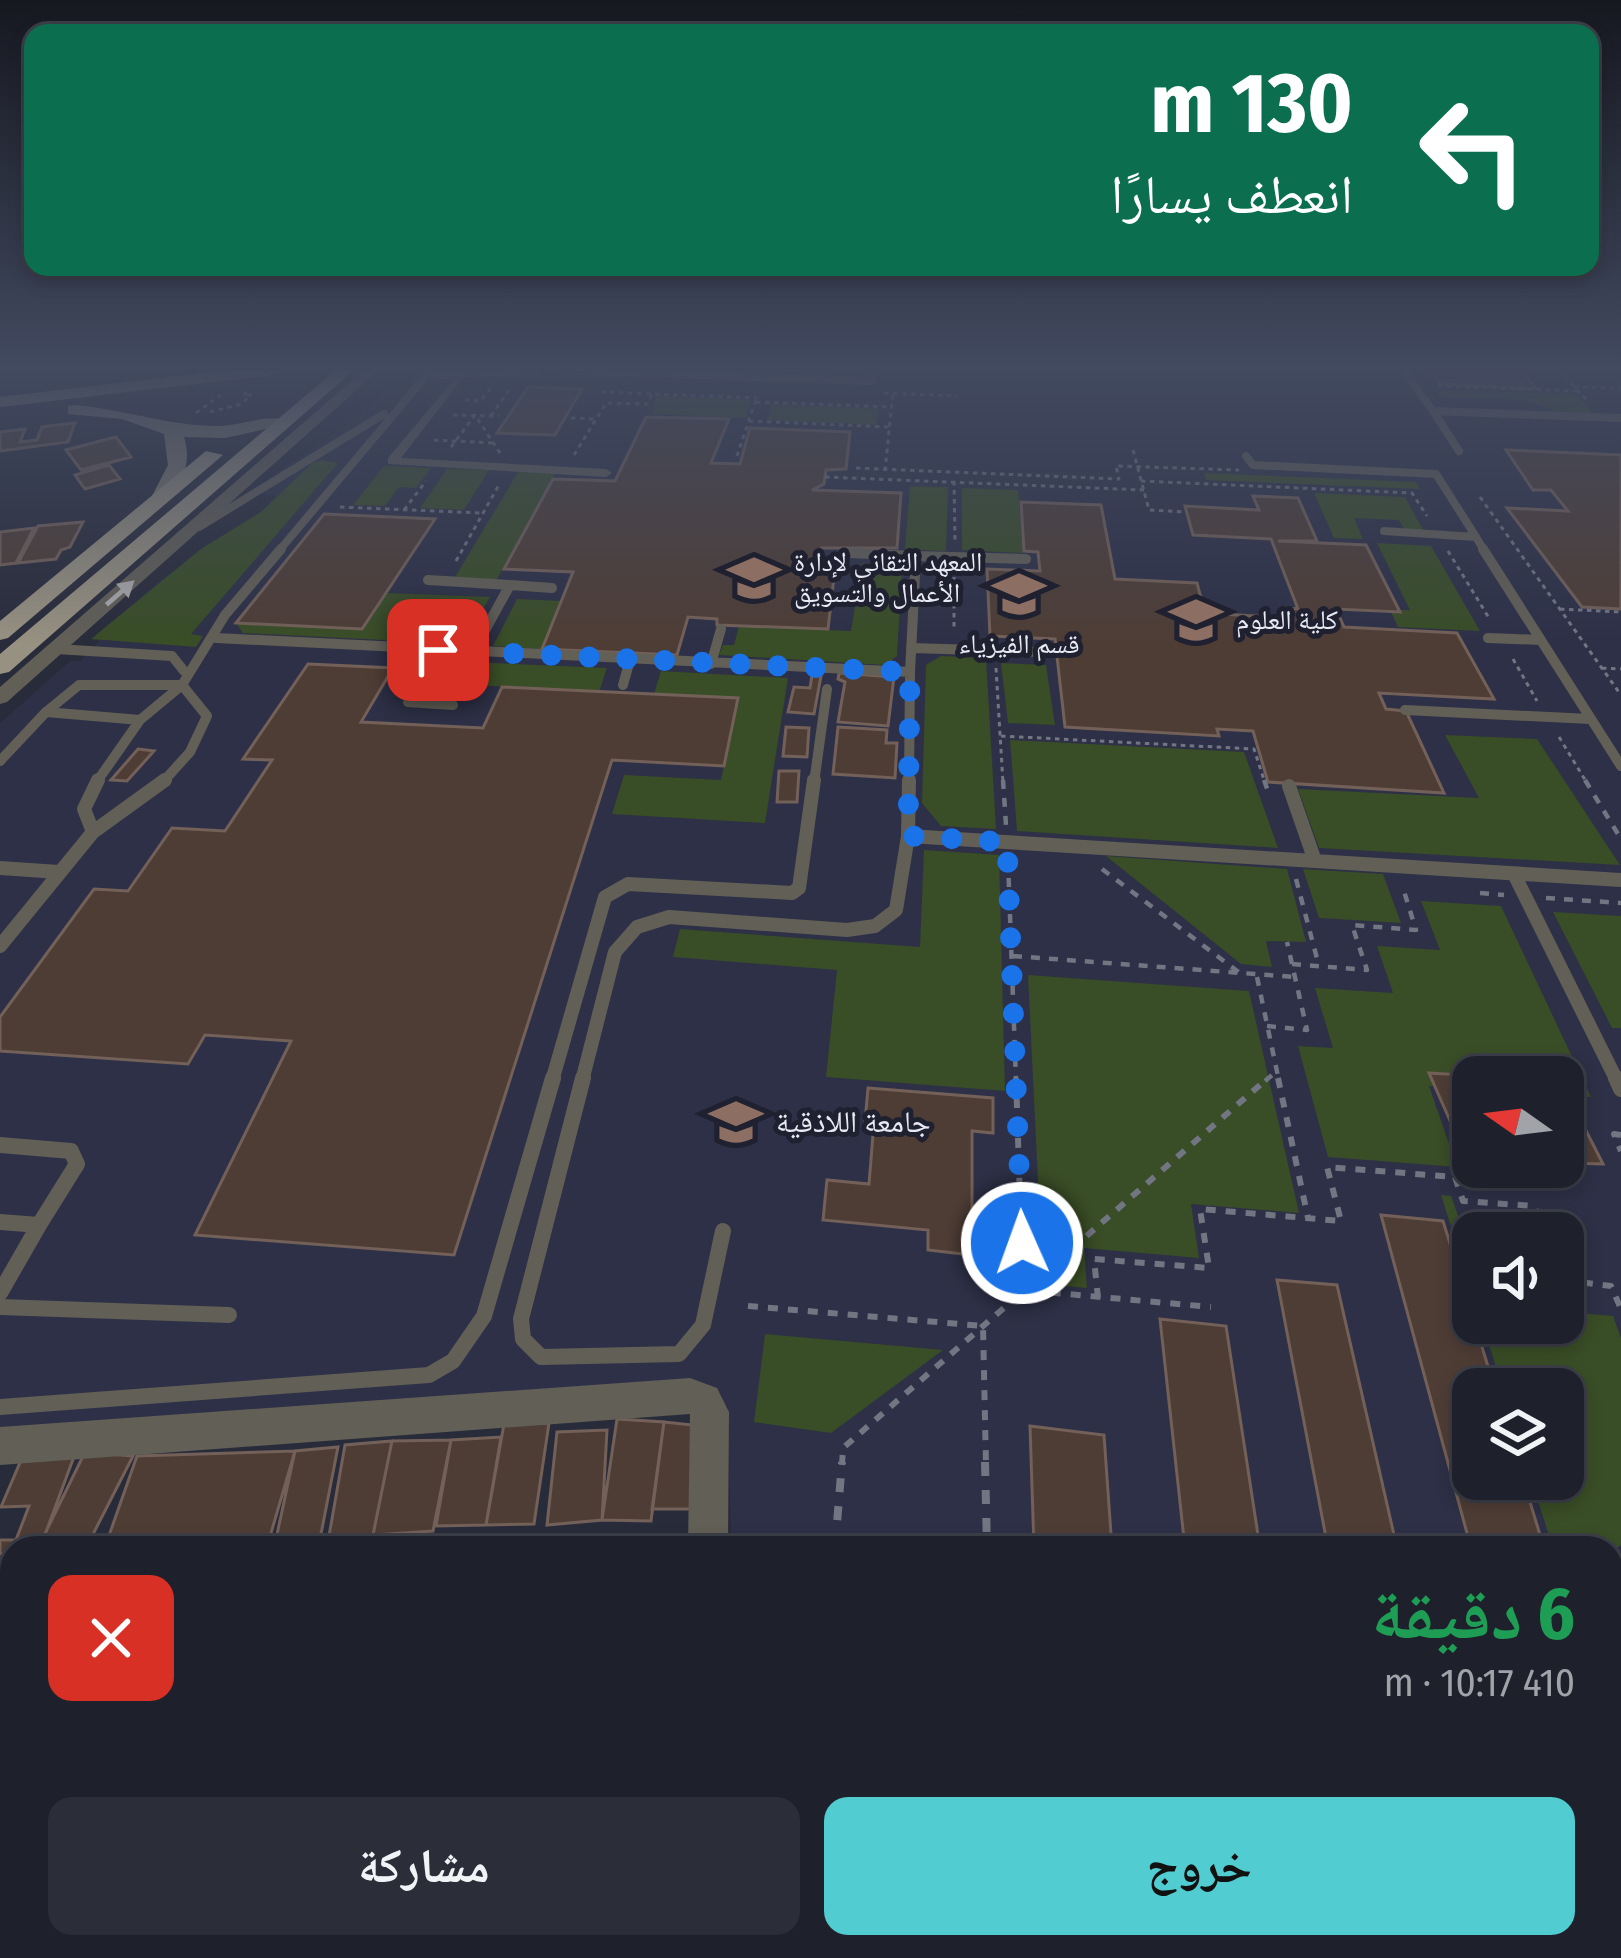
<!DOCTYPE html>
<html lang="ar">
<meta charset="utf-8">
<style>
:root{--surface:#1e202c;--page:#2b2d38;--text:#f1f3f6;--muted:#a1a3a9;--line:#3c3e48;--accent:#51ccd1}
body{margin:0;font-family:"Fira Sans Condensed","Noto Naskh Arabic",sans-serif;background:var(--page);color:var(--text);direction:rtl;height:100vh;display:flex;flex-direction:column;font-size:45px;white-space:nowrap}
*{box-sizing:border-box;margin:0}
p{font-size:39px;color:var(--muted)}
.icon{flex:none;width:66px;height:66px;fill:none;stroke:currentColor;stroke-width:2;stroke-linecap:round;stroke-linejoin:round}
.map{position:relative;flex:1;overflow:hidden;direction:ltr}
.panel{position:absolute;left:0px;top:1536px;width:1623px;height:423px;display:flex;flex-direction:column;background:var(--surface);border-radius:36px 36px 0 0;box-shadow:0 6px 18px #0003,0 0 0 3px var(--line);direction:rtl}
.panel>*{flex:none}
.guide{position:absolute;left:24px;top:24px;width:1575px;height:252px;border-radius:24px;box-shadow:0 6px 18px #0003,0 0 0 3px var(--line);direction:rtl;background:#0b6e4f;color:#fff;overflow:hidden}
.needle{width:78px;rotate:284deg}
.controls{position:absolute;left:1452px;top:1056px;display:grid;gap:24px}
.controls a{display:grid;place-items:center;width:132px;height:132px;border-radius:24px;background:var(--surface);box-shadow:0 6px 18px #0003,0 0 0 3px var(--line);font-size:60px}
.pin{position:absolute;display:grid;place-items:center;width:102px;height:102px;color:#fff;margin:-51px;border-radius:24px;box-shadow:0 6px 18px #0006}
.me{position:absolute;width:132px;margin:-66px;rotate:358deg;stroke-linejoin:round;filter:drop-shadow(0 0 9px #0008)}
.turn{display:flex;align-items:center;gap:42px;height:252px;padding:0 48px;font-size:54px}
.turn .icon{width:156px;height:156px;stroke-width:2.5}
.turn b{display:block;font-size:84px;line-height:102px}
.round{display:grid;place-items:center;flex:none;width:126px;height:126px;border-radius:24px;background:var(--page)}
.head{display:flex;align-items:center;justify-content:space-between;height:204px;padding:0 48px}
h1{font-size:72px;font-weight:700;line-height:90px;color:#1e9e55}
.cta{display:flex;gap:24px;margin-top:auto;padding:24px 48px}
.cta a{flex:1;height:138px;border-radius:24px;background:var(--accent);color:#111;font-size:48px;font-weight:700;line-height:138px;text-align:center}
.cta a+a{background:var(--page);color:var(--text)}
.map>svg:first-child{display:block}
.built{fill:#2d3046;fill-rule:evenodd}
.green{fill:#394d26}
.building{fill:#4e3d35;stroke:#736058;stroke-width:3}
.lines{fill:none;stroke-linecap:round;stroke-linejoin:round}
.path-far3{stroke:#727582;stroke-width:3;stroke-dasharray:4.5 4.5;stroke-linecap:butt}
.path-far2{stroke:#727582;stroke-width:4.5;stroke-dasharray:9 9;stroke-linecap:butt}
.path-far1{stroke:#727582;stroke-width:6;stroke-dasharray:10 10;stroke-linecap:butt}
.path{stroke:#727582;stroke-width:8;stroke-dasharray:14 14;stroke-linecap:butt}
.service-far4{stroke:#625f57;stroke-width:8}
.service-far3{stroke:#625f57;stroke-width:10}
.service-far2{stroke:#625f57;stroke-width:14}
.service-far1{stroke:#625f57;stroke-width:16}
.service{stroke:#625f57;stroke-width:21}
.pedestrian{fill:#625f57;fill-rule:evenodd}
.minor{fill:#625f57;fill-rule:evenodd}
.secondary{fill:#807b6f;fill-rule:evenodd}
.primary{fill:#979181;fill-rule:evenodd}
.oneway{fill:#ababad}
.route{stroke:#1a73e8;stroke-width:21;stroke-dasharray:0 37.8}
.labels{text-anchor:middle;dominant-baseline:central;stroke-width:10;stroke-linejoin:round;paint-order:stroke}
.far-poi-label{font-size:27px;fill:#e7e9f3;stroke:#1f2130;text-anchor:start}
.poi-label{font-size:30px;fill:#e7e9f3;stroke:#1f2130;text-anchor:start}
</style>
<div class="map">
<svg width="1621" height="1958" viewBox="0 0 1621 1958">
<rect width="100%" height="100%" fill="#282b3a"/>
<path class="built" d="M405,370H1621V1958H1105L1103,1947H1611V1548H731L728,1406L515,1413L0,1445V723L70,661H80L99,641L91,639L162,579L261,512L276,496L249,492L342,429ZM1473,1077H1563V1167H1473ZM1473,1233H1563V1323H1473ZM1473,1389H1563V1479H1473Z"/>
<path class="green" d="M1436,390L1575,394L1594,414L1557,412L1528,400L1442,397Z
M656,396L751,400L746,418L653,414Z
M772,404L879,409L876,425L767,420Z
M321,460L338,463L191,634L203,636L196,647L91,639L201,549L261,512L312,463Z
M384,466L431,468L416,488L399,487L385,506L353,505Z
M447,469L489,470L464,510L420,508Z
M518,472L555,473L496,581L454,579Z
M1204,473L1416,482L1420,489L1206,480Z
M910,486L948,487L946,551L905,549Z
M962,488L1018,490L1023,553L962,550Z
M1314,493L1405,497L1423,530L1404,529L1399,520L1354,518L1363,539L1334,538Z
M1377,543L1431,546L1480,631L1398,627L1390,610H1410Z
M862,563L902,566L897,656L885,665L719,655L723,645H734L739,626L851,631Z
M386,593L490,597L463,644L243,633L236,623L361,629Z
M517,599L561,601L542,649L493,646Z
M941,656L986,658L996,829L941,826L922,803L926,665Z
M447,661L607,668L599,692L436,683Z
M1001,663L1046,665L1055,725L1008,723Z
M661,671L788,678L765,823L612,814L624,775L721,780L738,699L654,694Z
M1445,735L1537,739L1620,865L1319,848L1298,789L1479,798Z
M1010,740L1244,752L1278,848L1017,831Z
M924,850L999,855L1005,1091L826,1077L837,970L673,957L680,929L920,947Z
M1106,856L1287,869L1306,942L1266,941L1272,967L1241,964Z
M1303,869L1383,874L1401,923L1319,918Z
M1421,901L1501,906L1591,1097L1563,1095V1077H1473V1089L1429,1086L1457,1167L1328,1157L1298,1046L1333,1048L1315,988L1393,993L1377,946L1440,950Z
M1553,912L1621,916V1028H1612Z
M1028,975L1249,991L1299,1213L1191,1204L1199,1258L1084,1248L1087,1288L1043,1284Z
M1441,1195L1451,1196L1460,1221L1536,1229L1537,1233H1473V1296Z
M1563,1303L1567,1312L1613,1316L1621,1338V1545L1611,1553V1548H1553L1531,1479H1563V1389H1503L1482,1323H1563Z
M765,1334L943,1350L831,1433L754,1422Z"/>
<path class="building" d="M1430,370H1520L1537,389L1440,384Z
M528,387L582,389L555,435L497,433Z
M646,417L729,419L711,463L740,464L750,428L850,432L846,469L826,470L824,484L812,490L901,493L897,548H822L821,560H836L828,629L717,625V619L688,617L677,655L542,649L573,572L504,569L553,479L615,481Z
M75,423L68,442L0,451V432L25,429L20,442L37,440L42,427Z
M116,437L131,457L81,470L66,450Z
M1506,450L1621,455V609L1582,607L1507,508L1568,511L1551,490H1533Z
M109,465L120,479L85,489L75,475Z
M1253,496L1298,498L1317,541H1278L1366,545L1400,612L1336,609L1344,627L1457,633L1494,699L1379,693L1386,709L1406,711L1444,793L1268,782L1253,731L1217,729L1219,736L1065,727L1055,639L990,636L987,569L1040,571L1038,552L1024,551L1021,502L1101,505L1115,579L1197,583L1205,613L1289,618L1286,608L1298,609L1271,539L1193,535L1185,506L1259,510Z
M324,514L435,519L362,629L236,623Z
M83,522L70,547L61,550L56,559L18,563L38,526Z
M34,528L16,563L0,565V532Z
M308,664L393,668L361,722L483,728L502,687L738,698L724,766L612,760L454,1255L195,1235L291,1041L205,1035L188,1064L0,1051V1017L94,889L128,891L172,828L225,831L272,760L243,759Z
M839,673L894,677L888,726L838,722L845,682L838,679Z
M812,675L821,676L814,714L788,712L794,687L810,688Z
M786,727L809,728L807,757L783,756Z
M838,727L887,730L886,743H897L895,778L833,774Z
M138,749L154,751L127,781L111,780Z
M779,771H799L797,802H777Z
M1429,1073L1497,1077H1473V1167H1554L1563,1185L1477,1182Z
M868,1088L993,1098V1133L972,1131V1255L928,1250V1230L823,1220L827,1180L869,1184L874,1122H865Z
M1563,1107H1574L1603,1164L1563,1163Z
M1381,1215L1443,1221L1495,1389H1473V1479H1523L1544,1548H1471Z
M1277,1280L1337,1285L1397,1548H1328Z
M1160,1319L1226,1326L1260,1548H1185Z
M617,1419L664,1422L651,1521L602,1520Z
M664,1422L702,1426L699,1509H652Z
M549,1423L534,1524L486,1525L504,1424Z
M1030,1426L1104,1435L1112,1548H1034Z
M607,1430L602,1520L547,1525L557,1432Z
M501,1437L486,1525L436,1526L451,1440Z
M451,1440L433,1531L373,1535L392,1441Z
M392,1441L373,1535L329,1536L345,1445Z
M338,1447L321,1534L276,1539L295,1451Z
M295,1451L269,1540L105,1547L137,1456Z
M85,1452L133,1456L86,1548H38Z
M75,1454L40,1548H12V1553L0,1554V1540H16L29,1506L1,1507L22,1458Z
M668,1535V1548H605V1540Z
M12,1587V1656L0,1686V1588Z
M12,1788V1809L0,1844V1789Z
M99,1947H172L169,1958H95Z
M200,1947H274L271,1958H197Z
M281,1947H351L349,1958H278Z
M460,1947H539L538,1958H459Z
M552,1947H643L642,1958H551Z
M707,1947H810V1958H707Z
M821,1947H900L901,1958H822Z
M908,1947H966L967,1958H909Z
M976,1947H1039L1040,1958H977Z
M69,1949L66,1958H0V1954Z"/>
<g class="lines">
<path class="path-far3" d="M1558,370L1587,400
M1438,386L1578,391
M1574,387L1621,388
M601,392L757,398
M884,393L957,396
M465,400L480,401L490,389
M756,402L891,407
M210,412L241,404L251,395H243L247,392
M196,413L221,395
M453,415L499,416
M491,416L512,386
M571,418L595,419
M749,421L889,427
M434,440L493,443
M451,447L475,415L500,453
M1133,450L1149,510L1186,512
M574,455L606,403L647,404L653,393
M737,456L756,399
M856,468L1119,479L1116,466L1239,470
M885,471L893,393
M825,477L1144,490
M954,481L955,541
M1141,481L1412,493L1427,516
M1480,497L1621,695
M340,507L482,513
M404,510L426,481
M1448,551L1489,618
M456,561L500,483
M954,577V631
M1560,609L1621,612
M1513,659L1537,701
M996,668L1003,783
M1602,668L1621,669
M1001,736L1254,749L1265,783
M1559,737L1587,783"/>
<path class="path-far2" d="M1003,780L1006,825
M1264,780L1269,794
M1585,780L1621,839
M1008,860L1016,1081
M1102,869L1241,974
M1296,879L1319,966
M1480,893L1504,895
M1546,898L1621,903
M1013,956L1295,977
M1292,964L1367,970L1352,925L1416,930L1403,888
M1257,977L1279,1081
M1267,1026L1307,1030L1287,942
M1265,1081L1277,1071"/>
<path class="path-far1" d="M1016,1078L1023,1290L1211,1307
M1278,1078L1308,1218
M1621,1135L1614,1134L1621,1151
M1563,1280L1611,1286L1621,1309
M1098,1298L1094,1259L1209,1268L1200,1209L1341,1221L1327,1167L1455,1177L1463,1201L1534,1206L1545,1233
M748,1306L983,1326L986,1465
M842,1465L843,1448L1268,1078"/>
<path class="path" d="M985,1462L987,1548
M835,1548L842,1462
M1611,1895L1621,1896"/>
<path class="service-far4" d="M558,370L872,381L874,370
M1403,370L1433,411L1621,418
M426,376L539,370
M1433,411L1459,451
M1246,456L1253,465L1436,474L1476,537
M199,527L384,414
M1384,531L1476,537L1485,552
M278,552L431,370"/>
<path class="service-far3" d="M1483,549L1621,766
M849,553L916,556L910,672
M916,556L1026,559
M428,580L510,585
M216,638L910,672L909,783
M1488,638L1541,640
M911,648L1043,652
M56,649L172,656L184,671
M438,650L408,702L453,705
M473,652L510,585L552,588
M711,664L721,629
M623,685L630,660
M1405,710L1590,719
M46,712L79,685H182L207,716L190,752L162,783
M0,761L46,712L140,720
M96,783L140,720L182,685L225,615L281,549
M814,783L827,689"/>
<path class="service-far2" d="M1289,786L1315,861
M93,832L165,780
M908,836L1621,880
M0,868L59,872
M1514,874L1617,1081
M0,946L93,832L84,809L98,780
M552,1081L605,897L628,884L792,893L799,888L814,780
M582,1081L615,952L637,927L669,917L847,930L875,926L896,910L908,836L909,780"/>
<path class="service-far1" d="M583,1078L521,1319L523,1339L541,1357L679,1354L703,1325L723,1231
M1616,1078L1621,1089
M0,1145L71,1151L77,1164L39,1225L0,1222
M0,1293L39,1225
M0,1307L229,1315
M0,1407L429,1375L453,1361L484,1316L553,1078"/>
<path class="service" d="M1611,1592L1621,1578
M1611,1670L1621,1700
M1222,1947L1224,1958
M1404,1947L1406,1958"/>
<path class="pedestrian" d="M461,371L466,374L401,458L606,469L612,473L606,477L388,464V458Z"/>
<path class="minor" d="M364,370H379L7,702L0,704V687Z
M690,1378L717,1388L729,1412L728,1548H688L690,1414L0,1465V1427Z
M12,1730V1774L0,1775V1731Z"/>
<path class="secondary" d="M230,370H282L274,375L0,407V397Z
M74,405C124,409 168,426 218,426C240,426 275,411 293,423L225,438L184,437C192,462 183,479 169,500L162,502L152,496L168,465L164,434L122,419L68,414V406Z"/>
<path class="primary" d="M336,370H354L9,672L0,674V654Z
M206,451L223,455L8,638L0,640V621Z"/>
</g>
<defs><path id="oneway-solid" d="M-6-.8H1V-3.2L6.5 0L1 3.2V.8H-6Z" transform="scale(3)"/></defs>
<use class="oneway" href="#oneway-solid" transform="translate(120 593) rotate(-41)"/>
<linearGradient id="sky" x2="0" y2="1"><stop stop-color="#161820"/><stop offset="0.57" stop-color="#424a60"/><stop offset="1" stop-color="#424a60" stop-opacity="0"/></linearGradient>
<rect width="1621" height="644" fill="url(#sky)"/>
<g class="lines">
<path class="route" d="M438,650L910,672L908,836L1007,842L1022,1243"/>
</g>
<defs>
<g id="university-bare" transform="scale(4.14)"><path d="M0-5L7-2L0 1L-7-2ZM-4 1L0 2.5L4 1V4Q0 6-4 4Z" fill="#8d6e63" stroke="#1f2130" stroke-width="2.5" paint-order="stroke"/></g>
</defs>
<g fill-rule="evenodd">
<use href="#university-bare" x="754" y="578"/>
<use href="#university-bare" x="1019" y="594"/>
<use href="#university-bare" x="1196" y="620"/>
<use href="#university-bare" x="736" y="1122"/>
</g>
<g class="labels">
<g class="far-poi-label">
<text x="794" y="562">المعهد التقاني لإدارة<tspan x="794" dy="31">الأعمال والتسويق</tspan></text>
<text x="1236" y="620">كلية العلوم</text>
<text x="1019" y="644" text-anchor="middle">قسم الفيزياء</text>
</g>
<g class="poi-label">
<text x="776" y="1122">جامعة اللاذقية</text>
</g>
</g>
</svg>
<div class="controls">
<a><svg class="needle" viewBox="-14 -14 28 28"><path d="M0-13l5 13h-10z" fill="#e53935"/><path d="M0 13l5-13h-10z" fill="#a1a3a9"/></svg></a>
<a><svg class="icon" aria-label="sound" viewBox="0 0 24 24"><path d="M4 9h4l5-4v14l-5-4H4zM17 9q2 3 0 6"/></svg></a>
<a><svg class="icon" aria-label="layers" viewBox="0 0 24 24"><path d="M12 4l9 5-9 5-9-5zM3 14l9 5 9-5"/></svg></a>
</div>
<div class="pin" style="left:438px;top:650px;background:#d93025"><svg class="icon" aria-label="arrive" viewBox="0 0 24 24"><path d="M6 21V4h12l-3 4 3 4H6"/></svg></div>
<svg class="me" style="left:1022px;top:1243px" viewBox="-20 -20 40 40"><circle r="17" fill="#1a73e8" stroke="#fff" stroke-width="3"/><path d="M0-11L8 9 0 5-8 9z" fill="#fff"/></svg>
<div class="guide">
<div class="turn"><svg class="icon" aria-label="left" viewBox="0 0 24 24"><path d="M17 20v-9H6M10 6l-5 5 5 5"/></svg><div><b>130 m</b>انعطف يسارًا</div></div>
</div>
<section class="panel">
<div class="head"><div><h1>6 دقيقة</h1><p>410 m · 10:17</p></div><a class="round" style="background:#d93025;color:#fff"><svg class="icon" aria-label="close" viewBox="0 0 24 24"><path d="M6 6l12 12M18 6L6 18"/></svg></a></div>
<div class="cta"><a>خروج</a><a>مشاركة</a></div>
</section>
</div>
